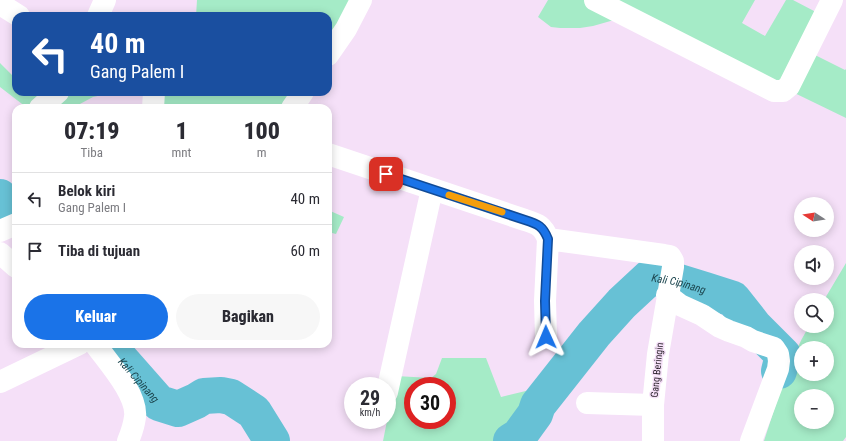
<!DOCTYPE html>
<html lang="id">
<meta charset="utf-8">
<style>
:root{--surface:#fff;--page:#f7f7f7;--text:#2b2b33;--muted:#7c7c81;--line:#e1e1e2;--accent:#1a73e8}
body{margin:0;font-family:"Roboto Condensed",sans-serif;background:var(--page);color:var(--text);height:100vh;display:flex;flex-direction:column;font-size:15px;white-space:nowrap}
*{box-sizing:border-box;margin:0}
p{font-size:13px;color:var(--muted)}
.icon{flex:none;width:22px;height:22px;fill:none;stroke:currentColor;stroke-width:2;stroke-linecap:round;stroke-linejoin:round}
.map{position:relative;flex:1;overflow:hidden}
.details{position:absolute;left:12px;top:104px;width:320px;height:244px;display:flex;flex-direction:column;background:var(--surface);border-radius:12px;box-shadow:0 2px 10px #0003}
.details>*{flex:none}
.top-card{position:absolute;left:12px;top:12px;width:320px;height:84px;border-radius:12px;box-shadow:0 2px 10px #0003;background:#1a4fa0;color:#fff;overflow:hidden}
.needle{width:26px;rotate:282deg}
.controls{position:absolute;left:794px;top:197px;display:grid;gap:8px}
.controls a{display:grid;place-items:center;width:40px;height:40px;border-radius:50%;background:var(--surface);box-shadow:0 2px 10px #0003;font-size:20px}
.speed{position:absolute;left:344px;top:377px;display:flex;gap:8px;font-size:20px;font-weight:700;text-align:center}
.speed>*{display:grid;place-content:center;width:52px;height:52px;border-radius:50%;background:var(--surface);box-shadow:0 2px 10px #0003;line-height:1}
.speed small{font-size:10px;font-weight:400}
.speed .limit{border:6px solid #d22;background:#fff;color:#111}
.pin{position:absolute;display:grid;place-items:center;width:34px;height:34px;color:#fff;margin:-17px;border-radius:8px;box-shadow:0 2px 6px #0006}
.me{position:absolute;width:44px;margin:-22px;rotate:359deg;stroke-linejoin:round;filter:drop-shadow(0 0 3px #0008)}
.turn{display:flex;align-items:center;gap:14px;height:84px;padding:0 12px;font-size:18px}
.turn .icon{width:52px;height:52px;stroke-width:2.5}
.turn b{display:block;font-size:28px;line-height:34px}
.eta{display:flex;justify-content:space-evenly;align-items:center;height:68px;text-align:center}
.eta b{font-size:24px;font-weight:800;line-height:28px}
.primary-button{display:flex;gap:8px;margin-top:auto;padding:8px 12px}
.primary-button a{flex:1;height:46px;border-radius:24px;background:var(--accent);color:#fff;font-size:16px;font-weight:800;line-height:46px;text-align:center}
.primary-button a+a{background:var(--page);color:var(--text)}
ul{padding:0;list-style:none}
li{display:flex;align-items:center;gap:12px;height:52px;padding:0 12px;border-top:1px solid var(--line)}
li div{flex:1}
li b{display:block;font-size:15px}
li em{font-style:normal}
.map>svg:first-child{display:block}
.green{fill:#a5ebc7;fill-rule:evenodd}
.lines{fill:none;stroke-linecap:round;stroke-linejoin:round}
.river{stroke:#67c1d5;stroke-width:36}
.minor{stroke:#fff;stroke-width:22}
.route-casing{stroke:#114b97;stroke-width:10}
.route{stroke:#1a73e8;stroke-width:7}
.slow{stroke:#f59e0b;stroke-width:7}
.labels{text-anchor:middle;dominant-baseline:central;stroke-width:3;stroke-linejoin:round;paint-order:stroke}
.street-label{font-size:10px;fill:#231c24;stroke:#f5e0f8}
.water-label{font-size:11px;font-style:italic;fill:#1d4750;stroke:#f5e0f8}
</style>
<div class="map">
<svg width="846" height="441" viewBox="0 0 846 441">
<rect width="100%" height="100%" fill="#f5e0f8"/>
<path class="green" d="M197,0H357L328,51V16H196Z
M548,0H755L742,23L765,36L786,0H793L814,11L815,55L845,70L846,69V118L702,48L621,18L593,26L580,28H560L551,27L538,17Z
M0,63L13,76H16V92H116L93,97L78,105L73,108H30L26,107L0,87Z
M147,92H297L285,108H149Z
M328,210L344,217L336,234L328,232Z
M846,263V437L843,441H764C777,402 788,361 809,326H827V300H824ZM801,348H827V374H801ZM801,396H827V422H801Z
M442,358H486L501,397L534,389L533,401L518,419L494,441H383L396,376L431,378L436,374ZM413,386H447V420H413Z"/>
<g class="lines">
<g class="river">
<path d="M0,197L8,205L16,216"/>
<path id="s1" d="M107,344L159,403L178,409L196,401L204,396L221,395L231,397L254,412L272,441"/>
<path id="s2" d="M511,441L519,436L535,414L538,405L594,334L622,303L650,277L679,282L705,290L733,299L755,327L783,355L779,371"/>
</g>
<path class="minor" d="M595,0L774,91H783L789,86L832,0
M0,4L19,16
M98,16L105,0
M328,55L346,29L361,0
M40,108L58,92
M153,108L154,92
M292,108L303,92
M328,154L525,220C538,224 543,226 548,239L545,301L546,337
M0,231L16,224
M548,239L664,255L670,256L673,261V267L658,354L653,405L587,403
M0,253L16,267
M667,295L680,305L702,315L720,327L729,331L746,337L753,341L774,348L778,354L779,361L778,369L751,441
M95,344C108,362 138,395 135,417C134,425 131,434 128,441
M0,382L79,344
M387,392L432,189
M653,441V405"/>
</g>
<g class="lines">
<g class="route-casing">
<path id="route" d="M386,174L525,220C538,224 543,226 548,239L545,301L546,337"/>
</g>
<use href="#route" class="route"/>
<path class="slow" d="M449,195L502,212"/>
</g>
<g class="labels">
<g class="street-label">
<text transform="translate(657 370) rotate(-84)">Gang Beringin</text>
</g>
<g class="water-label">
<text stroke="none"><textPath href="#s2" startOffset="246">Kali Cipinang</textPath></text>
<text stroke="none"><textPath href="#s1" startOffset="48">Kali Cipinang</textPath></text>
</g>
</g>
</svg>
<div class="controls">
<a><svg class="needle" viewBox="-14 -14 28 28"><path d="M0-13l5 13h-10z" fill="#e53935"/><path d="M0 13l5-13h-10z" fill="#7c7c81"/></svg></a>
<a><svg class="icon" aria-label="sound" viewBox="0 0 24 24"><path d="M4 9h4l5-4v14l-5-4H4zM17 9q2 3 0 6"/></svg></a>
<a><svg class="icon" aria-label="search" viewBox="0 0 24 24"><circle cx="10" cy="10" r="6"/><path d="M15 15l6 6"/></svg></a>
<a>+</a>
<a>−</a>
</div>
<div class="speed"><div>29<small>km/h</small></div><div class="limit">30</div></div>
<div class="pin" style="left:386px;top:174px;background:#d93025"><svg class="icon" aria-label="arrive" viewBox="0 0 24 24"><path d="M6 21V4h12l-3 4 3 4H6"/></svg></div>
<svg class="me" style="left:546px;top:337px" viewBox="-20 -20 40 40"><path d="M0-17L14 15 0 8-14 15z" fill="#1a73e8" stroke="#fff" stroke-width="4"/></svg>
<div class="top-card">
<div class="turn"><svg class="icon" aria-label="left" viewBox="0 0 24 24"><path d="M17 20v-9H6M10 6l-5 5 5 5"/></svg><div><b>40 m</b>Gang Palem I</div></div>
</div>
<section class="details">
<div class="eta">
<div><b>07:19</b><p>Tiba</p></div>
<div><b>1</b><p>mnt</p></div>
<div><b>100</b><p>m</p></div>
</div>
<ul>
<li><svg class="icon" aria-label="left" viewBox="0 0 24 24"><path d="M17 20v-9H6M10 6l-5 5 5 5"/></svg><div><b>Belok kiri</b><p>Gang Palem I</p></div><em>40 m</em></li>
<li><svg class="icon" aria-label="arrive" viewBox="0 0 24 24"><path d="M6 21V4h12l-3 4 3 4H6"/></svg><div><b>Tiba di tujuan</b></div><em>60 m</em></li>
</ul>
<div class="primary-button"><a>Keluar</a><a>Bagikan</a></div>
</section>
</div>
